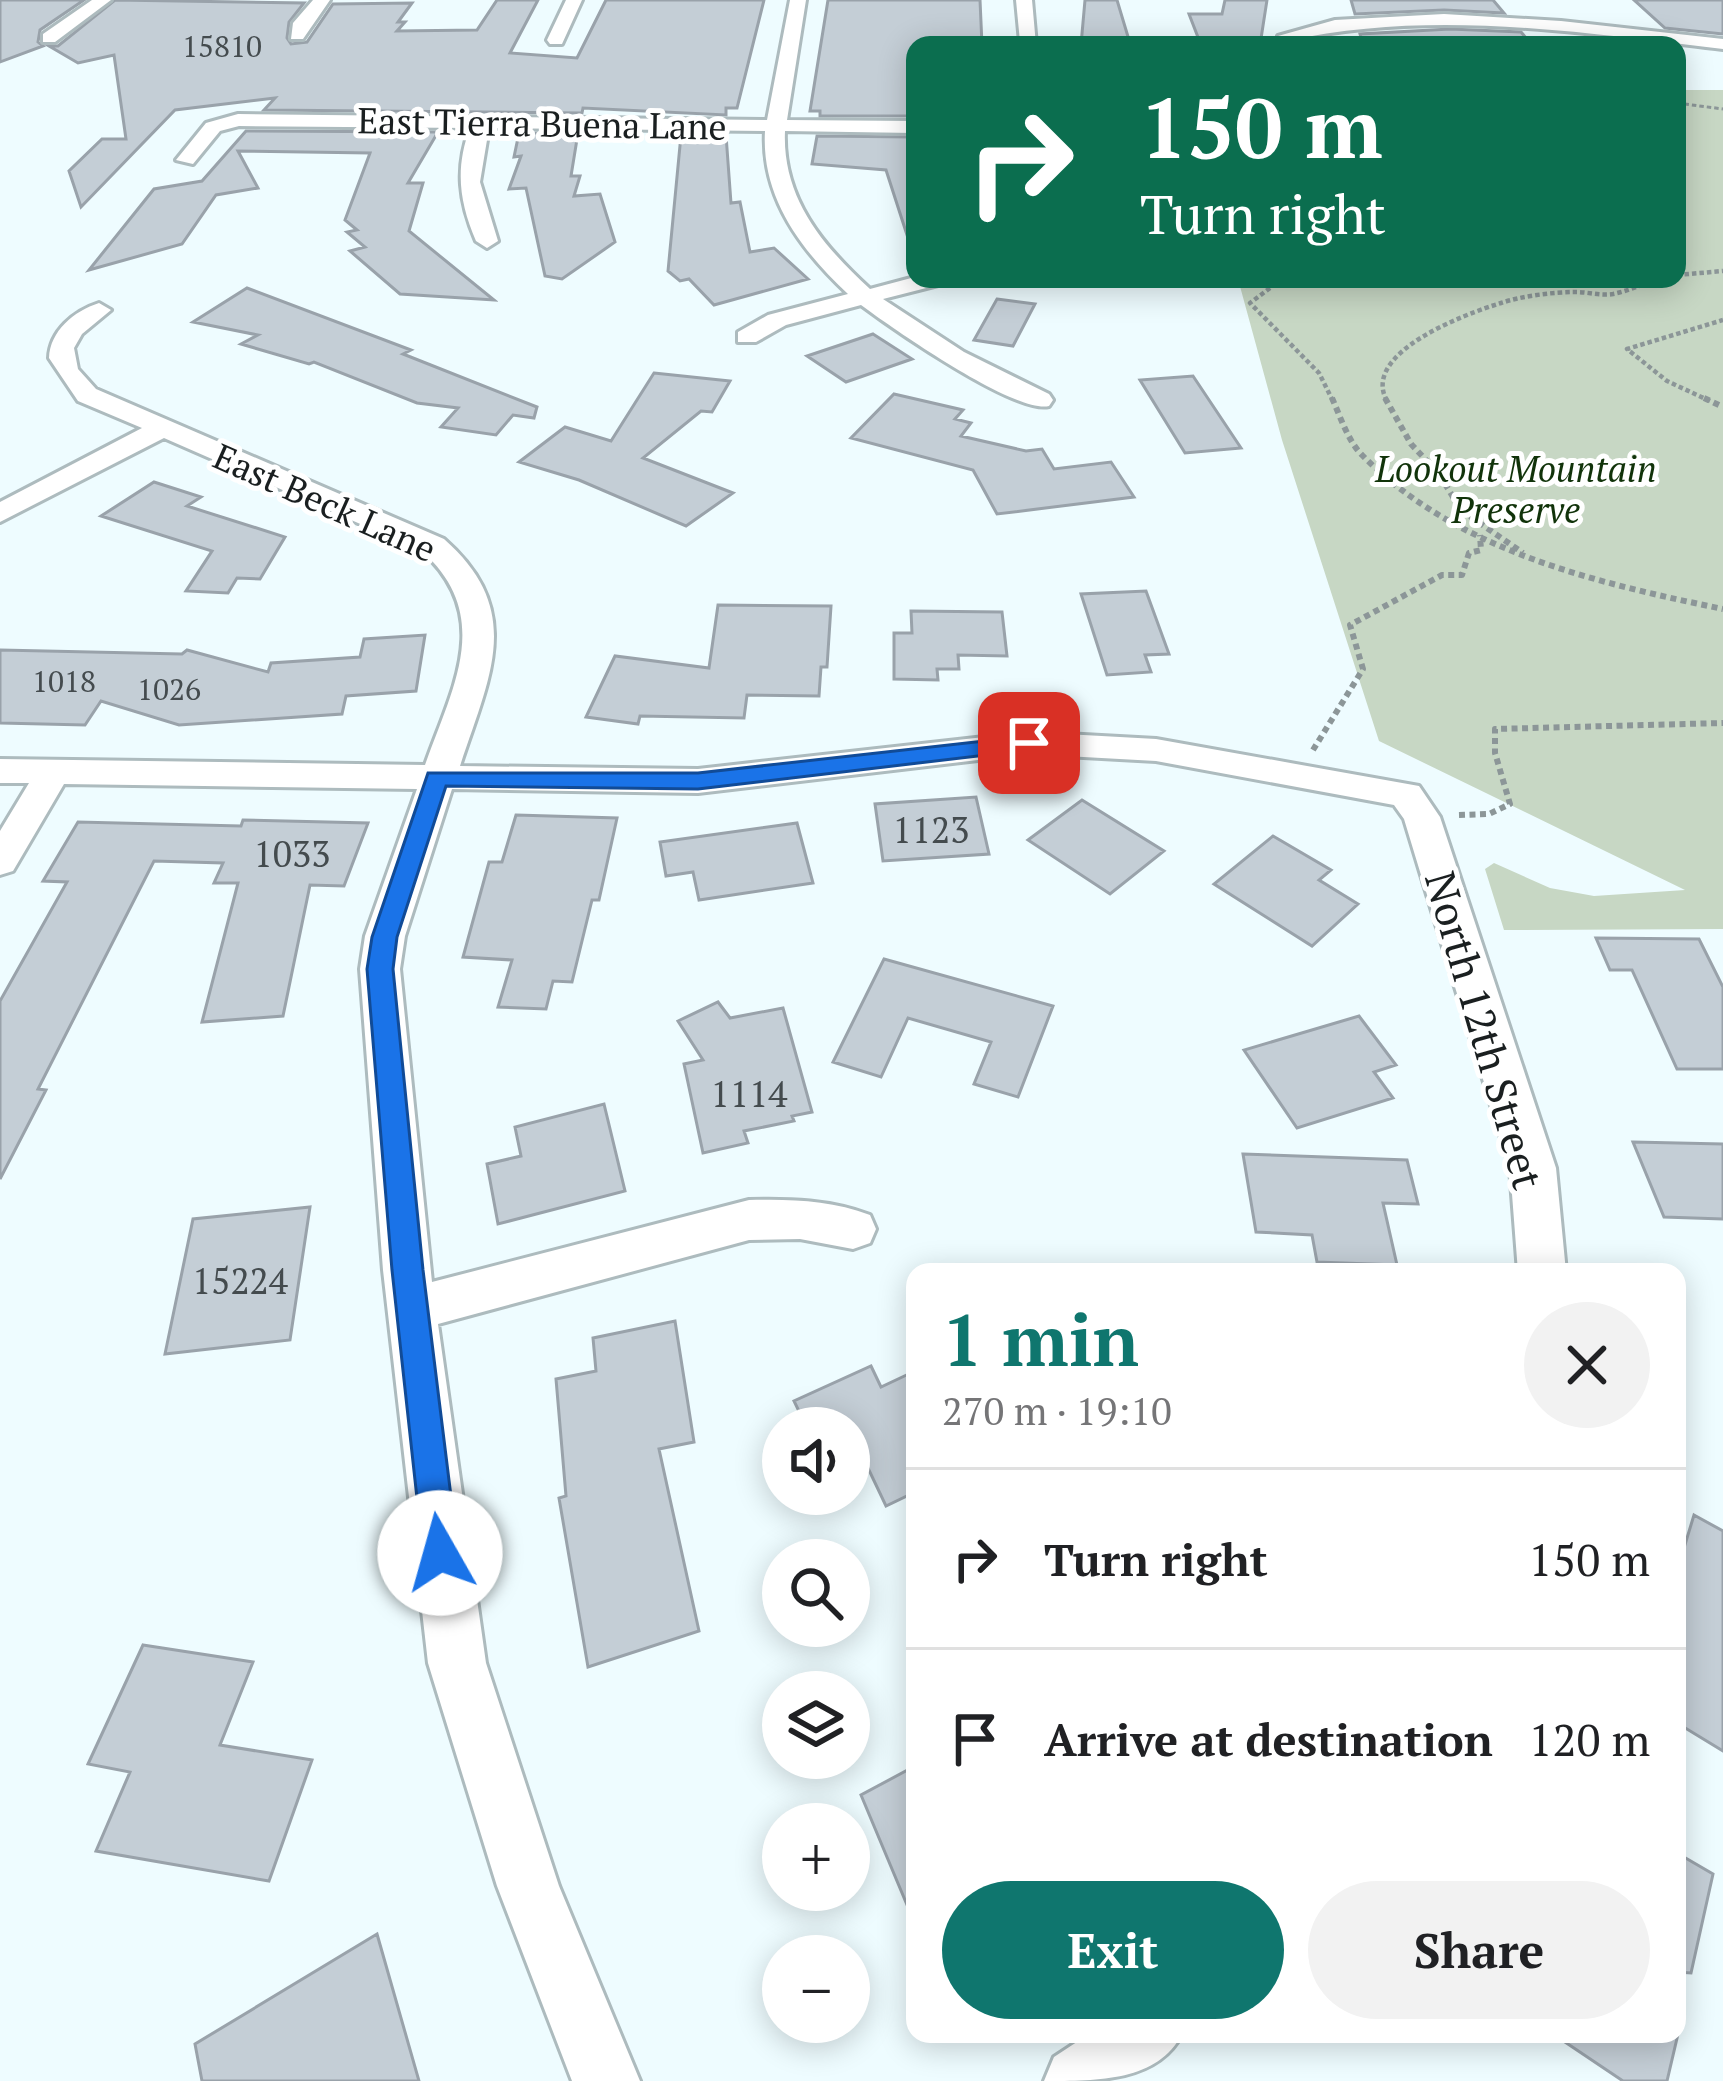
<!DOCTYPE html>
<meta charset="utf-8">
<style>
:root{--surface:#fff;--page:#f2f2f2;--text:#202124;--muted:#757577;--line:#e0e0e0;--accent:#0f766e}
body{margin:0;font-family:"PT Serif",serif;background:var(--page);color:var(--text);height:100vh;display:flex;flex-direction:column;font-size:45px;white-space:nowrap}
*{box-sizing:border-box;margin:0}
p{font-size:39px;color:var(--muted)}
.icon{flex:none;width:66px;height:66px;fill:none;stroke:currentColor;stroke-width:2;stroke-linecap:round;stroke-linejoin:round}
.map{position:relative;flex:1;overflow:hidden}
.details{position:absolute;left:906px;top:1263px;width:780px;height:780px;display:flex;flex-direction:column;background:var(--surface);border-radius:24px;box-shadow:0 6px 30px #0003}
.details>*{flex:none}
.hud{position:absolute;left:906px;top:36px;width:780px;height:252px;border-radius:24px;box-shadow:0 6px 30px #0003;background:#0b6e4f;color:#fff;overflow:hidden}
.buttons{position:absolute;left:762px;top:1407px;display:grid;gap:24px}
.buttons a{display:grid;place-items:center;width:108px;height:108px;border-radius:50%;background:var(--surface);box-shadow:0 6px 30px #0003;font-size:60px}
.pin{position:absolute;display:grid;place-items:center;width:102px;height:102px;color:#fff;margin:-51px;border-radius:24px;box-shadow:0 6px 18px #0006}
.me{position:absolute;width:132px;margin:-66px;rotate:353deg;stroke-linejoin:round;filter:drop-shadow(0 0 9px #0008)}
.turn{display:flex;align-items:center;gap:42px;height:252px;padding:0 36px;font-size:54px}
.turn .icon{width:156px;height:156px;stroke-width:2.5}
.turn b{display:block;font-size:84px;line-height:102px}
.round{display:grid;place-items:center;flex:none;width:126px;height:126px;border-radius:63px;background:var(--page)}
.headline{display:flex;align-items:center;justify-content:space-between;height:204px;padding:0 36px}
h1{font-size:72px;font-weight:600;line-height:90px;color:var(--accent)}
.action{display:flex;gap:24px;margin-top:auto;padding:24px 36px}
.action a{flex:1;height:138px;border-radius:72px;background:var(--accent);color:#fff;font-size:48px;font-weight:600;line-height:138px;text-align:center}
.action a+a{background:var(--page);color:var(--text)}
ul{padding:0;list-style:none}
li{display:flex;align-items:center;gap:36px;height:180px;padding:0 36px;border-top:3px solid var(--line)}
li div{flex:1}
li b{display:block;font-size:45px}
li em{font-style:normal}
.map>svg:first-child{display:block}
.green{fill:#c7d7c4}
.building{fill:#c4ced6;stroke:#99a2aa;stroke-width:3}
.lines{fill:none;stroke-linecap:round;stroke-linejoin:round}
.minor-casing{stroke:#adbbbe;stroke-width:6}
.path-far2{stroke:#8c9698;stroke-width:3;stroke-dasharray:4.5 3;stroke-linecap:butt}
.path-far1{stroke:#8c9698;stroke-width:4.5;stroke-dasharray:4.5 3;stroke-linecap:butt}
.path{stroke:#8c9698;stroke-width:6;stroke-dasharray:6 4.5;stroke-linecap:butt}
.minor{fill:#fff;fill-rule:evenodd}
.route{fill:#1a73e8;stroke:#114b97;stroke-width:3}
.labels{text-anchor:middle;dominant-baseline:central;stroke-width:10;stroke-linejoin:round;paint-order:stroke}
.far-number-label{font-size:30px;fill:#444b4e}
.far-street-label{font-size:36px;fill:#1a1f20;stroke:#fff}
.far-park-label{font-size:36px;font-style:italic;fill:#11330a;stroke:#fff}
.number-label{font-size:36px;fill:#444b4e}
.street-label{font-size:42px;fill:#1a1f20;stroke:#fff}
</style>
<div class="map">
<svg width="1723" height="2081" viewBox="0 0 1723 2081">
<rect width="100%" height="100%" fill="#eefcff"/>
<path class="green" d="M1677,90H1723V929L1504,930L1485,869L1494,863L1550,888L1594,896L1685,890L1379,741L1282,440L1238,279H1677Z"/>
<path class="building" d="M0,0H84L40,30L38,42L43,46L0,62Z
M115,0L304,3L289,22L287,38L291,44L307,42L333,4L412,3L398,22H405L397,31L477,30L497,0H538L510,53L577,58L606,0H764L737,108H726V115L583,108L582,113L264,110L275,98L175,110L81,207L69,171L102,139H126L114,55L78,63L49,46H58Z
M828,0H980L982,45H915V116H820V111H810Z
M1085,0H1117L1129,40H1121V45H1081Z
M1225,0H1267L1260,45H1201L1189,14H1222Z
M1351,0H1493L1504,13L1444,10L1355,14Z
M1634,0H1723V34L1665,28Z
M1450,29L1521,32L1532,45H1363L1360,34Z
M246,131L438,132L408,183H423L409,231L494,300L400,294L350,251L365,247L347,232L357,230L345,220L370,153L238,151L258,188L216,195L182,244L89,270L154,189L202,181Z
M519,133H578L571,176H580L574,196L600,194L615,242L562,279L545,276L526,188L509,189L521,156L514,157Z
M681,135H726L731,203L740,202L750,252L774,248L808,279L714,305L689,279L680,281L668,271Z
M817,136L915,137V237L908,238L886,170L812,164Z
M247,288L411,350L403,354L537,407L534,418L513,415L496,435L441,427L458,408L417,403L314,362L309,364L241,344L258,335L193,322Z
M997,299L1035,304L1013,346L974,340Z
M873,334L912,359L846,382L807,356Z
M654,373L730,381L712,412L701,411L643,458L733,493L686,526L579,480L519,462L565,427L611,441Z
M1193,376L1241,448L1185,453L1140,380Z
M894,394L963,410L955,419L971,423L961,436L1026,451L1042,449L1054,469L1111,462L1134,497L997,514L973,470L851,438Z
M154,482L201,497L187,506L285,537L260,579L237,578L228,593L186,591L212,551L101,516Z
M1146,591L1169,654L1145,655L1151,672L1107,675L1081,594Z
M718,605L831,606L827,667H821L819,696L747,695L744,718L640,716L638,724L586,717L615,656L709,668Z
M911,611L1002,612L1007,656L958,655L959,669H937L938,680L894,679V633H912Z
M425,635L416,691L346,696L342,714L179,725L101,701L85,725L0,723V650L182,654L187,650L268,672L271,663L360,657L364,639Z
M976,797L989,854L883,861L875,804Z
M1082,800L1164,851L1110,894L1028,840Z
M516,815L617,818L599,900H592L572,982L553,981L546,1009L498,1007L512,960L463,957L489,862H502Z
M243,820L368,823L344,886L310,885L283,1016L202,1022L238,883H214L223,863L154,861L38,1089L46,1090L0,1179V1001L67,882L43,881L78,822L241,826Z
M797,823L813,883L699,900L693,872L666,876L660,842Z
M1273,836L1331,870L1319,880L1358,904L1312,946L1214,884Z
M1596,938L1699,939L1723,987V1069H1677L1632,970H1610Z
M884,959L1053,1006L1018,1097L974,1084L991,1042L908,1018L881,1077L833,1062Z
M718,1002L730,1018L783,1008L812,1112L792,1116L794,1121L744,1131L748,1143L703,1153L684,1064L703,1060L678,1021Z
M1359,1016L1396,1065L1374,1072L1393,1098L1297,1128L1244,1050Z
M604,1104L625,1191L498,1224L487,1164L521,1156L515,1127Z
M1633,1142L1723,1144V1219L1664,1217Z
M1243,1154L1407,1160L1418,1204L1383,1203L1397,1265L1317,1262L1312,1235L1256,1232Z
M310,1207L290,1340L165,1354L193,1219Z
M675,1321L694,1442L659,1449L699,1631L588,1667L559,1498L566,1496L556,1379L596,1371L593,1338Z
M871,1366L881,1387L915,1371V1492L886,1506L849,1428H807L794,1401Z
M1694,1515L1723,1531V1751L1677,1723V1571Z
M143,1645L253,1662L220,1745L312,1760L269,1881L96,1851L130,1772L88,1764Z
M915,1766V1924L861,1795Z
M1677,1853L1713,1874L1691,1973L1677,1972Z
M377,1934L419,2081H202L195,2044Z
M1553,2034H1678L1667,2081H1623Z"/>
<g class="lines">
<g class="minor-casing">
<path id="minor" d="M92,0H111L55,42H43V34Z
M313,0H330L303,39H291L293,23Z
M566,0H582L562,44H550L547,40Z
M790,0H806L787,120L915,121V133L785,131C782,198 823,246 870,289L915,277L946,279L942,284L883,299L964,352L1049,394L1053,400L1049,406C1015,414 892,328 861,305L786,325L756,342H738V332L768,315L848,294C802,251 761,198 765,131L489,128L480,182L498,241L487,248L476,241C459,202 455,168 470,128L239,126L220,131L193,164L176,160L206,123L238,114L767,120Z
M1016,0H1032L1036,45L1020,42Z
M1444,14L1561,21L1723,39V49C1578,32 1431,9 1287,41L1278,36L1335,20Z
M99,303L111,310L82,334L74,348L78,369L96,389L444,539C526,611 489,677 460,766L698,769L1029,732L1156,739L1419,786L1440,817L1556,1168L1566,1272H1518L1510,1168L1404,819L1394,805L1156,761L1029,754L698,793L452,789L405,936L400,969L432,1282L749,1200C791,1199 830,1200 870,1215L876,1229L870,1243L853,1249L800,1239L749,1240L438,1324L486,1663L559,1886L640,2081H572L497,1886L428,1663L383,1270L360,969L365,936L417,789L64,784L13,871L0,875V831L29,783H0V759L425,765C452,688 495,617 422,551L164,438L0,522V502L142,428L78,401L49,358C50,331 74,311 99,303Z
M1089,2034H1182C1158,2081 1099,2081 1044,2081L1054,2057Z"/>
</g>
<path class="path-far2" d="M1677,103L1723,109"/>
<path class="path-far1" d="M1677,275L1723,271
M1282,279L1250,303L1319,373L1333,401
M1387,401C1360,353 1465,314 1501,303C1522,296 1553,292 1576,292C1588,292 1601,296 1613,294C1628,291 1643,284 1658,279
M1710,401L1667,381L1627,349L1723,320"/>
<path class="path" d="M1332,398C1340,416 1348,441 1362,455C1456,551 1597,583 1723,609
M1385,398L1411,444L1439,474L1461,510L1523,553
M1704,398L1723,407
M1313,750L1363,669L1350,625L1442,575H1462L1469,553L1481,550L1480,535
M1459,815L1489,814L1510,804L1495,753V729L1723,723"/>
<use href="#minor" class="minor"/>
</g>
<path class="route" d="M1029,736L1037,738V749L698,789L446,786L397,937L393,969L423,1270L458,1553L453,1565L440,1571L428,1565L423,1553L392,1270L367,969L372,937L428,773H698Z"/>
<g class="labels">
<g class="far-number-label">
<text x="222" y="46">15810</text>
<text x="64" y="681">1018</text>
<text x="169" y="689">1026</text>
</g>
<g class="far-street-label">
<text transform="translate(542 123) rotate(1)">East Tierra Buena Lane</text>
<text transform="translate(325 502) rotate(24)">East Beck Lane</text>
</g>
<g class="far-park-label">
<text x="1516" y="468">Lookout Mountain<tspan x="1516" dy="41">Preserve</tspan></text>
</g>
<g class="number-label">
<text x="931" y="829">1123</text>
<text x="292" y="853">1033</text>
<text x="749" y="1093">1114</text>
<text x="240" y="1280">15224</text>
</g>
<g class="street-label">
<text transform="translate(1485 1030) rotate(74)">North 12th Street</text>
</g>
</g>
</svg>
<div class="buttons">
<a><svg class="icon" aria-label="sound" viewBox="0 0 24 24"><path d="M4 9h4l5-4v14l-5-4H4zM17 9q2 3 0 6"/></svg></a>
<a><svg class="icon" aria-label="search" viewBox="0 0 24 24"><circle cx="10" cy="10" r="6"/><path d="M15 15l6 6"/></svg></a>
<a><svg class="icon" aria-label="layers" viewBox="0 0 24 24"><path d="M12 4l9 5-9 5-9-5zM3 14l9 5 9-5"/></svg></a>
<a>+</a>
<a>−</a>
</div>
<div class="pin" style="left:1029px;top:743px;background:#d93025"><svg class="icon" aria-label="arrive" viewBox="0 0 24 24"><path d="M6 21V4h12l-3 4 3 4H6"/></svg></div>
<svg class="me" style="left:440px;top:1553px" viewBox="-20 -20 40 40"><circle r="19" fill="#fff"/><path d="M0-13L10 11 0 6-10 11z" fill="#1a73e8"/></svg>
<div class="hud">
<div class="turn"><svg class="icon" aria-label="right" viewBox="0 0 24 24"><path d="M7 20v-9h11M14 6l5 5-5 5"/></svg><div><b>150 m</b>Turn right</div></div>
</div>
<section class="details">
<div class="headline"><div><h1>1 min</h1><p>270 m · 19:10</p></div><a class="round"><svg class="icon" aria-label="close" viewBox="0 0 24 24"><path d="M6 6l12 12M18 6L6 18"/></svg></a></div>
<ul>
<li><svg class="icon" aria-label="right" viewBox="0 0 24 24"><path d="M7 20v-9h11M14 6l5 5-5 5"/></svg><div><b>Turn right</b></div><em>150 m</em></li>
<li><svg class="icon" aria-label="arrive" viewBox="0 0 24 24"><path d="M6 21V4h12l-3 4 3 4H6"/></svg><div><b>Arrive at destination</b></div><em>120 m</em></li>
</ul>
<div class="action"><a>Exit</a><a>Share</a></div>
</section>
</div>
